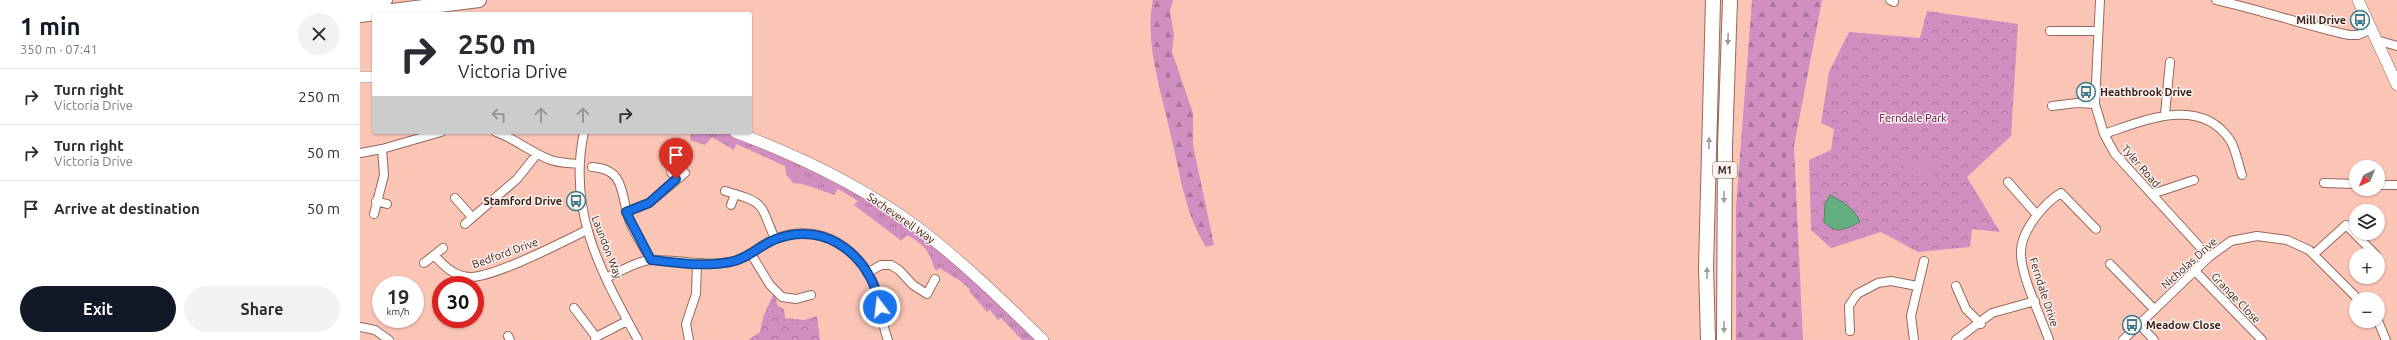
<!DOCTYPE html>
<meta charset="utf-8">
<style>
:root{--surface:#fff;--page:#f2f2f3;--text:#2b2b33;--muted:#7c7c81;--line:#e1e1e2;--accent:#111827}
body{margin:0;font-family:Ubuntu,sans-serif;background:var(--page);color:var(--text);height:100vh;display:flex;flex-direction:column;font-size:15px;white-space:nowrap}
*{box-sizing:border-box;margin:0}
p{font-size:13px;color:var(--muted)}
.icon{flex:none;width:22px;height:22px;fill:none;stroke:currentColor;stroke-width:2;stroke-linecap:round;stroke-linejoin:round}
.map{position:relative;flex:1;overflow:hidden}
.sheet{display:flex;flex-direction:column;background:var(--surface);width:360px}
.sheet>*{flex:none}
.top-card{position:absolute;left:12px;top:12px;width:380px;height:122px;border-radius:4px;box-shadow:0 1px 3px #0004;background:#fff;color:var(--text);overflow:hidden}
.needle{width:26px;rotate:223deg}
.controls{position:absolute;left:1989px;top:160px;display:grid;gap:8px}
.controls a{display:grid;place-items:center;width:36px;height:36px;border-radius:50%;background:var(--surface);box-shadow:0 1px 3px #0004;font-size:20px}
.speed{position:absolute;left:12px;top:276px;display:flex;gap:8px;font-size:20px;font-weight:700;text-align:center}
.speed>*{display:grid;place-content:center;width:52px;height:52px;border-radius:50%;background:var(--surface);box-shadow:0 1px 3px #0004;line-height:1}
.speed small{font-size:10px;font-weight:400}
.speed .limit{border:6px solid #d22;background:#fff;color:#111}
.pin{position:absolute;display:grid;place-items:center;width:34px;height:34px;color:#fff;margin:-41px -17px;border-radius:50% 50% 50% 0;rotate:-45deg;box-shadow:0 0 4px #0007}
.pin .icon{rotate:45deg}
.me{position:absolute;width:44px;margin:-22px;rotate:345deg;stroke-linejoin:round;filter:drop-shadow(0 0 3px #0008)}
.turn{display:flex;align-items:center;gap:14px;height:84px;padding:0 20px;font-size:18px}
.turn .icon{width:52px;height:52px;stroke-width:2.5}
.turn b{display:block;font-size:28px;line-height:34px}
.lanes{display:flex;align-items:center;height:38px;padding:0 20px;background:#0003;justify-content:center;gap:20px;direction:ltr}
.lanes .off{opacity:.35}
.round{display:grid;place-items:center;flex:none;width:42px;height:42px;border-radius:21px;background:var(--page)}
.headline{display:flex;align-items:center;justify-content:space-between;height:68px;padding:0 20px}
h1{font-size:24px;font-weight:600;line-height:30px;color:var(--accent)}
.action{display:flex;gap:8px;margin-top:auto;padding:8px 20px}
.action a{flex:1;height:46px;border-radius:24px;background:var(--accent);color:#fff;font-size:16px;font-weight:600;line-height:46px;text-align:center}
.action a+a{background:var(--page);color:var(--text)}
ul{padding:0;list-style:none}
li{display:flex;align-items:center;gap:12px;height:56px;padding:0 20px;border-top:1px solid var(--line)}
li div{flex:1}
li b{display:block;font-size:15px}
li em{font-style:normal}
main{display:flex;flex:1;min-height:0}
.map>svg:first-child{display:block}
.grass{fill:url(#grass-tufts)}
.forest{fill:url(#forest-firs)}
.park{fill:url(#park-crowns)}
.pitch{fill:#d18fc1}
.water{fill:#63af80;stroke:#558461}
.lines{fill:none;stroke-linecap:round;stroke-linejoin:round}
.street-casing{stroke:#98685b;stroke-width:10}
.secondary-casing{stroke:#98685b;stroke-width:12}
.highway-casing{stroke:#98685b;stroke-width:16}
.street{stroke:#fff;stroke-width:8}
.secondary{stroke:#fff;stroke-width:11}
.highway{stroke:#fff;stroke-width:14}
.oneway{fill:#a39a98}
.route-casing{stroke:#114b97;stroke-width:10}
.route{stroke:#1a73e8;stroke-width:7}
.labels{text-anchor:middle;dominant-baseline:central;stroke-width:3;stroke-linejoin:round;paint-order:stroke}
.shield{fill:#fdf1ee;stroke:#705e5a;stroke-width:1}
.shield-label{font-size:10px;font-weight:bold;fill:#331f1a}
.poi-label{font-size:11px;font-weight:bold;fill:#331f1a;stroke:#fdf1ee;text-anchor:end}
.park-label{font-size:11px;fill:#540349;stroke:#fdf1ee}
.street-label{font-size:11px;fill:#331f1a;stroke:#fdf1ee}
</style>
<main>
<section class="sheet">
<div class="headline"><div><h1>1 min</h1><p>350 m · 07:41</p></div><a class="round"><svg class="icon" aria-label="close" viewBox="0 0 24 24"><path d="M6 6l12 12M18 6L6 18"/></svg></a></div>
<ul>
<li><svg class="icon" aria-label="right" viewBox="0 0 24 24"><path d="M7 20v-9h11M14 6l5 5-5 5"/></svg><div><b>Turn right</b><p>Victoria Drive</p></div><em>250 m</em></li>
<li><svg class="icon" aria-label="right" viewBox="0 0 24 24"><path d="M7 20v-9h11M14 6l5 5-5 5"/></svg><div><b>Turn right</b><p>Victoria Drive</p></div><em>50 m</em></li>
<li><svg class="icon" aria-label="arrive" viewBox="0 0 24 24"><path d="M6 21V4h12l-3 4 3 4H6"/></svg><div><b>Arrive at destination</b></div><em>50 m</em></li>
</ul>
<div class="action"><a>Exit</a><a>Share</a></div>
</section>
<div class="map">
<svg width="2037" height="340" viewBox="0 0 2037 340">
<defs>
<pattern id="grass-tufts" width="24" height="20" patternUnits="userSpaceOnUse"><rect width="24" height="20" fill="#d18fc1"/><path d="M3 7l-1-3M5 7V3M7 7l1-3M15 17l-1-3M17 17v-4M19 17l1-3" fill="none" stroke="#aa749c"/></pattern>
<pattern id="forest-firs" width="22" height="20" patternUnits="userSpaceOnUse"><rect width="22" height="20" fill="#d18fc1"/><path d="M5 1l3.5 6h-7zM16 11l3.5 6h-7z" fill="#aa749c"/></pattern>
<pattern id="park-crowns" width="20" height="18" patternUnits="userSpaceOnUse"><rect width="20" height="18" fill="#d18fc1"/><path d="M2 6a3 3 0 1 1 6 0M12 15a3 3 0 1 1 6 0" fill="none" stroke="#aa749c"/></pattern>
</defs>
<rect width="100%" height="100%" fill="#fbc5b6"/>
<path class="grass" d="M331,132H363L392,143L455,171L507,199L559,234L611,277L677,340H662L641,318L638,320L630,310L627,312L609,291L610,289L599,280L579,268L577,271L574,268C570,251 563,244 547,235L541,241L539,239L494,205L498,201L478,189L474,195C459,190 448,184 433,183L426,174L425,166L376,144L374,150L352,137L345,145L330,140Z"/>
<path class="forest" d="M793,0H813L810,11L814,35L812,52L833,113V145L854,245L846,247C824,212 820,172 810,132C801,89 784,43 793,0Z
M1392,0H1462L1434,146L1443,340H1376V207Z"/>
<path class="park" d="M1567,11L1658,24L1651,136L1607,177L1640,232L1612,229L1610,247L1558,252L1521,232L1471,248L1451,230L1449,160L1471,150L1474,129L1461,123L1469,72L1489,32L1560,38Z
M413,295L416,297L417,305L424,309L425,318L444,320L457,316L460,340H388L400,332L403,317Z"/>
<path class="pitch" d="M1511,110L1537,117L1533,134L1507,128Z
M1545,160L1575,167L1573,180L1542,172Z"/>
<path class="water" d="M1470,195C1482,201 1495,209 1500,222C1485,229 1477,235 1464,222L1465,204Z"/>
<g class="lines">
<g class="street-casing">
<path id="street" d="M1530,0L1534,2
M1740,0L1735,104L1744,134L1755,154L1849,257
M1856,0C1901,10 1944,25 1989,35H1998L2011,29
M1690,31H1738
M2016,40L2037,46
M1692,106L1717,103L1735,104
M1805,114L1810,62
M136,132C156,139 171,153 191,160C199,163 209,163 218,164
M224,132C207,212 241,272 278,340
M1744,134C1783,121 1840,95 1870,140C1876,149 1878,164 1882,175
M0,153L22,149L81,132
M232,167C267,169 260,196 270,222C275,235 284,247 291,260
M311,172L316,179
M1648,182L1677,215
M1964,183L1996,184
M2018,185H2037
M365,191C406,203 399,202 415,239
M1792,194L1834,180
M95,198L112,217
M16,201L27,204
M371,205L375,194
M266,212L289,203L325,173
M14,214L24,175L22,149
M105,224L157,179L177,154
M391,254L410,285L422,297L436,299L451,295
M1954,254L1986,225L2016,255
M74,255C84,266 95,277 110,277C133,278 203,242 227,230
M64,263L83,248
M1750,264L1794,309
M1835,271L1902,340
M507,273L521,265H531L539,270L553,285L567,294L575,279
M246,278C259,272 277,261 291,260C318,259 343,267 370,262C388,259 399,245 415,239C461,220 505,251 518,296C522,310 522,326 528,340
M1596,286L1606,309L1621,324
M214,308L236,337
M2018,321L2026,340
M1780,325L1794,340
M0,327L15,330L29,340
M1490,331L1489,306L1497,294L1518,283L1531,281L1557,286
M148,336L150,340
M235,340L236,337L267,321
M329,340L326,324L336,294L337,264
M1554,340L1551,316L1564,261
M1596,340L1632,313L1675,301
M1689,340C1681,317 1660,274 1661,252C1661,231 1684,203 1701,193L1736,229
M1763,340L1849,257L1871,241L1897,236L1927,240L1949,250L1998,299"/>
</g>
<g class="secondary-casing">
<path id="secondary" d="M1998,0L2037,85
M0,77H14
M375,132C439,156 502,186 557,227C602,261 643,301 683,340"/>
</g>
<g class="highway-casing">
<path id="highway" d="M0,3L25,0
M0,15L119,0
M1348,340L1346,267L1353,0
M1364,340L1365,146L1370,0"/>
</g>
<use href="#street" class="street"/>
<use href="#secondary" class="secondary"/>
<use href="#highway" class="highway"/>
</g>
<defs><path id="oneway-solid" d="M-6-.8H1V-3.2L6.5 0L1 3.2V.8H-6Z"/></defs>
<g class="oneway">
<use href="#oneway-solid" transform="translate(1368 39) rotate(92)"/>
<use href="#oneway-solid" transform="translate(1349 143) rotate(-89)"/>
<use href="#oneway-solid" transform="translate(1364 197) rotate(91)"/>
<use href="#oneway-solid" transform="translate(1347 273) rotate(-91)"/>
<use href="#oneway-solid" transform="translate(1364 327) rotate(89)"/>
</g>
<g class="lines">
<g class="route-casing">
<path id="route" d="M316,179L289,203L266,212L291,260C317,263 344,267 370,262C388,259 400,245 416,239C466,220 512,257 520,307"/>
</g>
<use href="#route" class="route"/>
</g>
<defs>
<g id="bus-ring" transform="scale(1)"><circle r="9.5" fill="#fdf1ee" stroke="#397c8c" stroke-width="1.5"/><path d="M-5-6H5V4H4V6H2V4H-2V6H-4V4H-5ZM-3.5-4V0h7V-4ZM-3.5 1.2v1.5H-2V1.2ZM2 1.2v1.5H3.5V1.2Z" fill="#397c8c"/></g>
</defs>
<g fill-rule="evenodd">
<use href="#bus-ring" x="2000" y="20"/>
<use href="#bus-ring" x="1726" y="92"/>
<use href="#bus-ring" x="216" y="201"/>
<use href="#bus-ring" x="1772" y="325"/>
</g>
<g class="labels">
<rect class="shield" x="1353" y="162" width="24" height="16" rx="3"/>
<g class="shield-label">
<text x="1365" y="170">M1</text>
</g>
<g class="poi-label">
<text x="1986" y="20">Mill Drive</text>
<text x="1740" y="92" text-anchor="start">Heathbrook Drive</text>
<text x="202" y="201">Stamford Drive</text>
<text x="1786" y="325" text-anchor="start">Meadow Close</text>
</g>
<g class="park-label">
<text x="1553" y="118">Ferndale Park</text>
</g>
<g class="street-label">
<text transform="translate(1781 166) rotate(49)">Tyler Road</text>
<text transform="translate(541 218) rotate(35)">Sacheverell Way</text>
<text transform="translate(247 247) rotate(69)">Laundon Way</text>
<text transform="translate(145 253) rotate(-20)">Bedford Drive</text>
<text transform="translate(1829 263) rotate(-42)">Nicholas Drive</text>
<text transform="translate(1684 292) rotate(72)">Ferndale Drive</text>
<text transform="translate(1876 298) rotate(46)">Grange Close</text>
</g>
</g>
</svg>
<div class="controls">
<a><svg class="needle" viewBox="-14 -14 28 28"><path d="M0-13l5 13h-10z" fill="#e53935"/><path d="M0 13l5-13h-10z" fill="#7c7c81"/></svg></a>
<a><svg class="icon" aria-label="layers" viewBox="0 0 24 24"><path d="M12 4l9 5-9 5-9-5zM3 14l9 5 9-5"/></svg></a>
<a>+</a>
<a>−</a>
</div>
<div class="speed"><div>19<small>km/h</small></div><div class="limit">30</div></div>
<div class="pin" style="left:316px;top:179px;background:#d93025"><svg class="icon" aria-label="arrive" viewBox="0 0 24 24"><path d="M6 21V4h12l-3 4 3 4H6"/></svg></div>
<svg class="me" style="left:520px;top:307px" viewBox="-20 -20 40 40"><circle r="17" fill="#1a73e8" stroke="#fff" stroke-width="3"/><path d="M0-11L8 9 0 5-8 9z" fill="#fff"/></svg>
<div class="top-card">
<div class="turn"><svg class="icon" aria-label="right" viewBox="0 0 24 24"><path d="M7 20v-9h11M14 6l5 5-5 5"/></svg><div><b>250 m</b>Victoria Drive</div></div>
<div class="lanes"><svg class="icon off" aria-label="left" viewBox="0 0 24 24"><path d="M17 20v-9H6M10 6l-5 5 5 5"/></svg><svg class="icon off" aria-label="ahead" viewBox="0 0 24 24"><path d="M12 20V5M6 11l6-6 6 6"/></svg><svg class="icon off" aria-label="ahead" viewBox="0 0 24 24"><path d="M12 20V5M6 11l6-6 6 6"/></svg><svg class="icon" aria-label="right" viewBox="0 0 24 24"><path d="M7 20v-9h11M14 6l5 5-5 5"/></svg></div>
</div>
</div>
</main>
